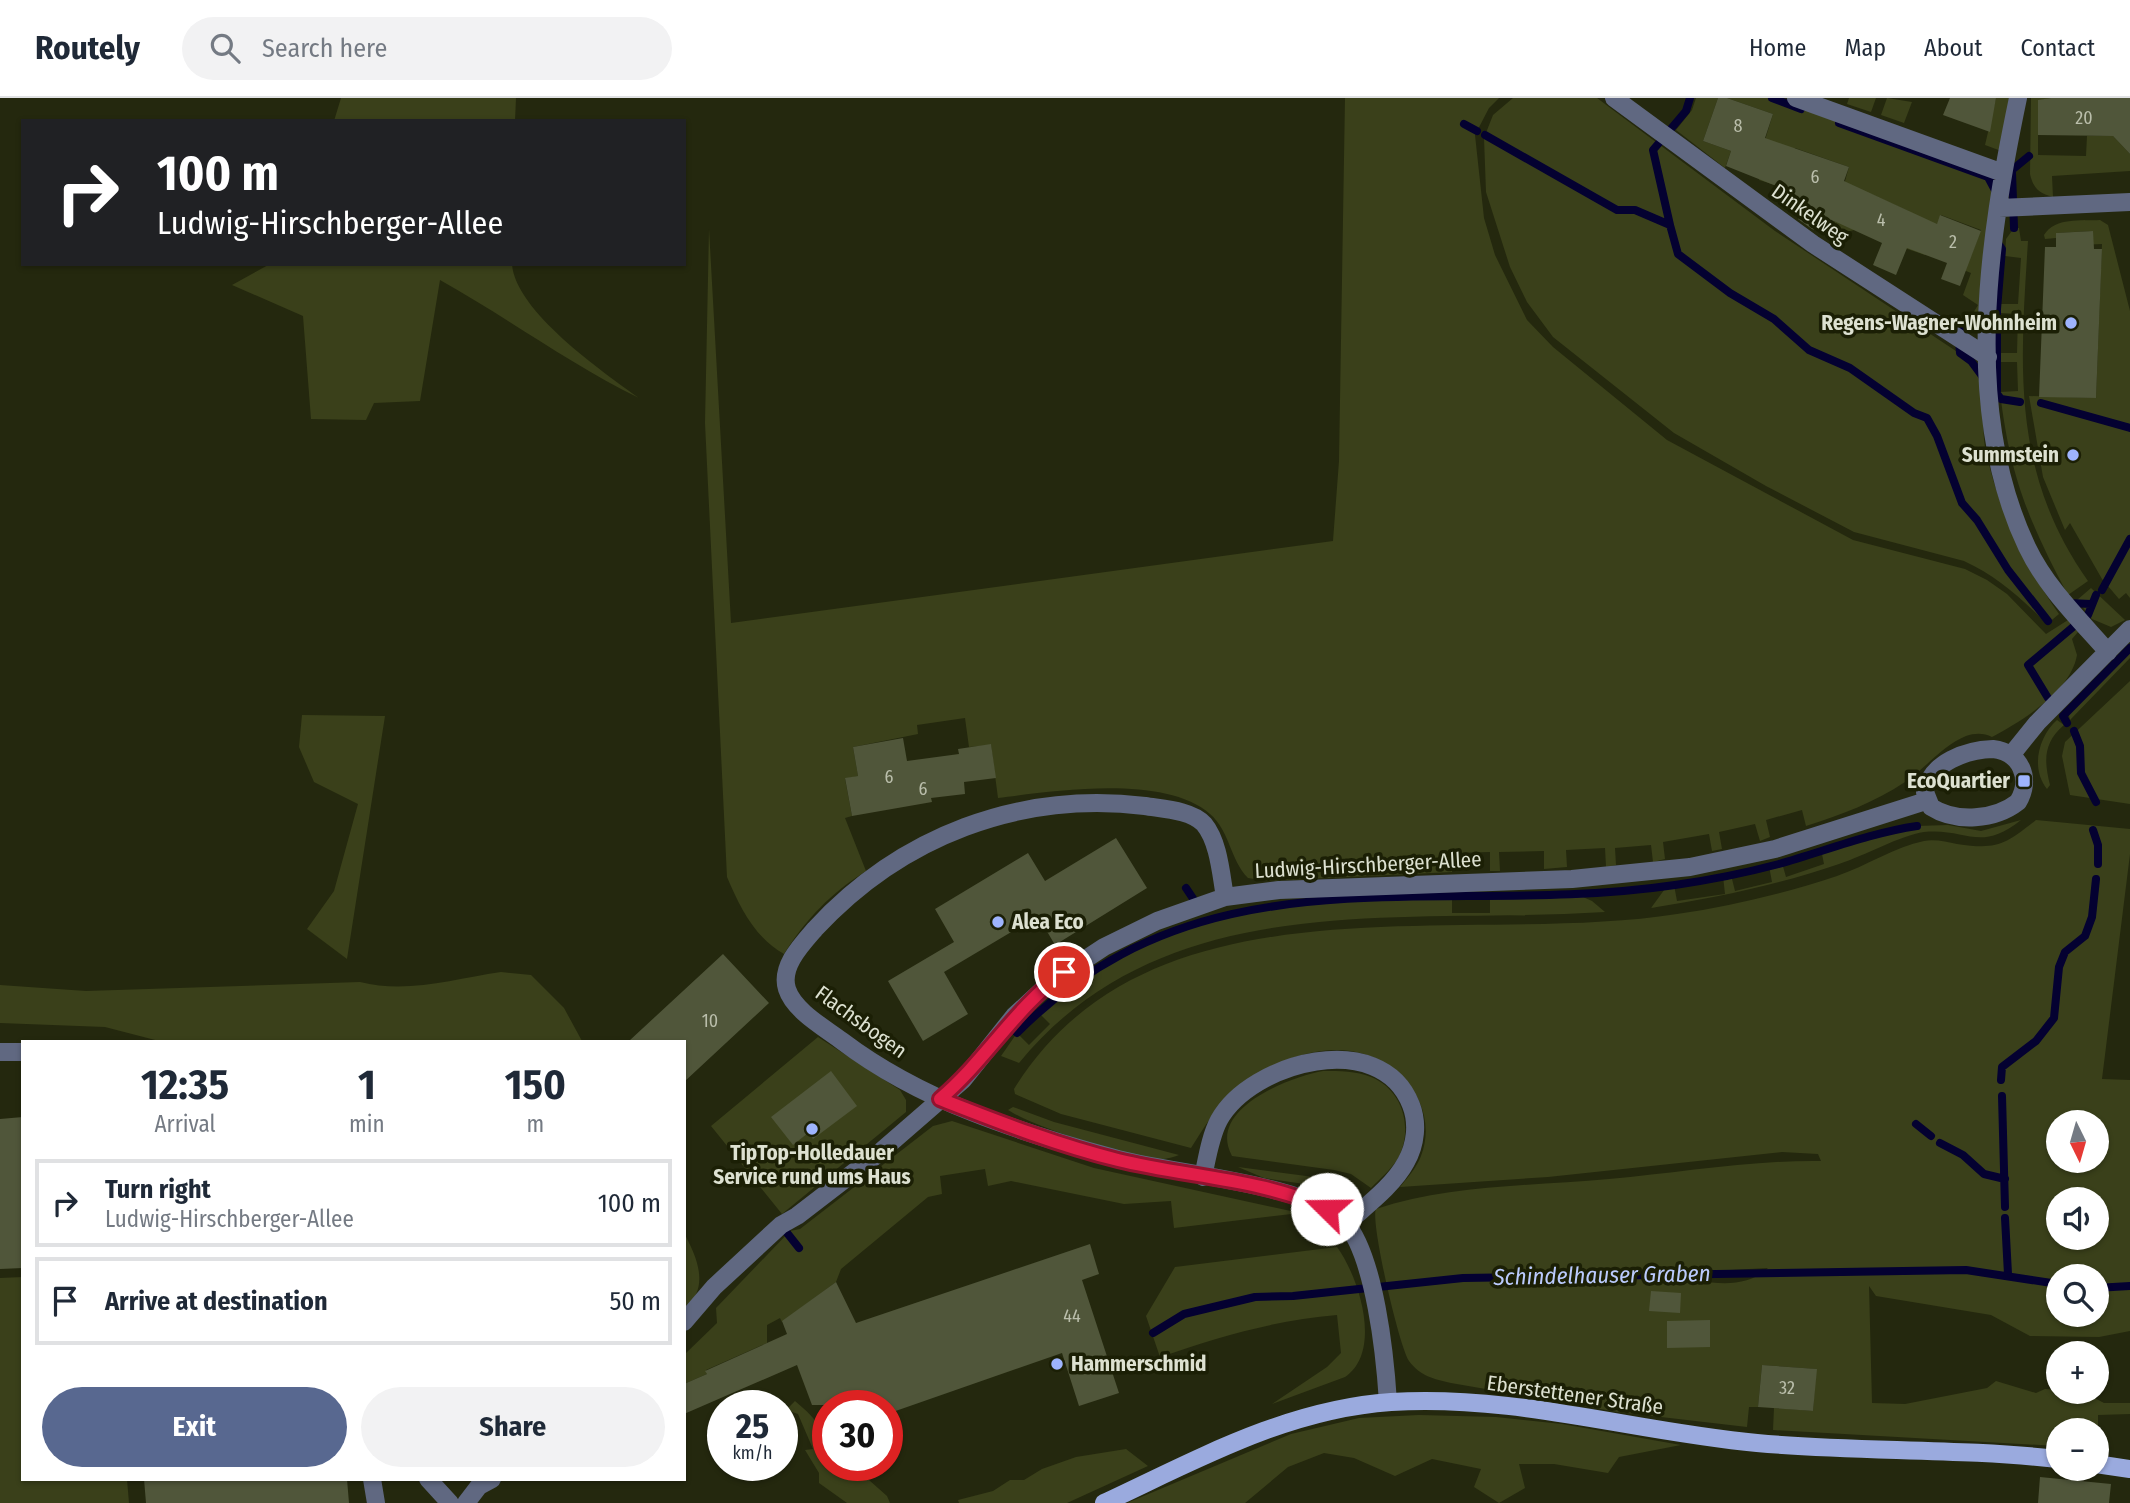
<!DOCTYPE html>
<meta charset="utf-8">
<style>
:root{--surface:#fff;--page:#f2f2f3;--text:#1f2937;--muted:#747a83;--line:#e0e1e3;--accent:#586890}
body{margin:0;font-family:"Fira Sans Condensed",sans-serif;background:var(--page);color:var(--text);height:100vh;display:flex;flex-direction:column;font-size:26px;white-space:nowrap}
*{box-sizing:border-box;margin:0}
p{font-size:23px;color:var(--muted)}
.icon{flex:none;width:38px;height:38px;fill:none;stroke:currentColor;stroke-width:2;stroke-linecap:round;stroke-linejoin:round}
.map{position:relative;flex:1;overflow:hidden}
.sheet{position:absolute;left:21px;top:942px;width:665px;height:441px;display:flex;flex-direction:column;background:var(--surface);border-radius:0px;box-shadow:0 2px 5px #0004}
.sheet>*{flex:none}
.banner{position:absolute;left:21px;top:21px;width:665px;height:147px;border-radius:0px;box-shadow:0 2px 5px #0004;background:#202124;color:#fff;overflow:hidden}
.needle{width:46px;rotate:175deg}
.controls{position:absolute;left:2046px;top:1012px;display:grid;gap:14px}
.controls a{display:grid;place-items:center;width:63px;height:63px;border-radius:50%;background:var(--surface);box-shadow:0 2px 5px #0004;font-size:35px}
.speed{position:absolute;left:707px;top:1292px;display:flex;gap:14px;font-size:35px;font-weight:700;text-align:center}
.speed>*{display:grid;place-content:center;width:91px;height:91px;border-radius:50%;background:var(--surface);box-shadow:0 2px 5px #0004;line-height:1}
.speed small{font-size:18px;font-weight:400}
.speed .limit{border:10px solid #d22;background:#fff;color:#111}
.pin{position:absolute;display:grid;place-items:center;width:60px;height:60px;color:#fff;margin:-30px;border:4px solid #fff;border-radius:50%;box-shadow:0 2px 7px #0007}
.me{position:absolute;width:77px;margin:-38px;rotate:292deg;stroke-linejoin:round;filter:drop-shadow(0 0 5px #0008)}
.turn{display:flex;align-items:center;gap:24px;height:147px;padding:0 21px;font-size:32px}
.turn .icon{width:91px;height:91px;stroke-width:2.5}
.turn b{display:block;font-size:49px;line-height:60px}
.eta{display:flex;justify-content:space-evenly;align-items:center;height:119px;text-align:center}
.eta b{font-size:42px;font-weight:700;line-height:49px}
.action{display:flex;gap:14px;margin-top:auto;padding:14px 21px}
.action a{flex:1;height:80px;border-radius:42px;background:var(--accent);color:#fff;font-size:28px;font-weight:700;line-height:80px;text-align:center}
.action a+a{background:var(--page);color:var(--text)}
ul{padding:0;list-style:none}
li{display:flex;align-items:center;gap:21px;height:88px;margin:0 14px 10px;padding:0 7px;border:4px solid var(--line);border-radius:0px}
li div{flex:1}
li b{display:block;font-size:26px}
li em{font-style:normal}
header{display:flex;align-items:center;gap:42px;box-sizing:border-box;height:98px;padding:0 35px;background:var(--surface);border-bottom:2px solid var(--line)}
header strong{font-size:33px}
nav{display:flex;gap:38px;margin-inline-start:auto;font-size:24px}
.search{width:490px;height:63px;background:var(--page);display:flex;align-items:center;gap:18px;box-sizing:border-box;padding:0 24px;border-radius:38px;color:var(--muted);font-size:26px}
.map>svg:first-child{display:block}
.green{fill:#3a401a;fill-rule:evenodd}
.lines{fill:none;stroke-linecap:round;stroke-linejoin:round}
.stream{stroke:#040131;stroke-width:8}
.building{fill:#50563a}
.minor{stroke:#606881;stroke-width:18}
.major{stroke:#9aaade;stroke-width:18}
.route-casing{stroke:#92132f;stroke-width:18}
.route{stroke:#e11d48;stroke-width:12}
.poi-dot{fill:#9eb4fd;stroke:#1b1f05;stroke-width:2.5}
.labels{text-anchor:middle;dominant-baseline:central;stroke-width:7;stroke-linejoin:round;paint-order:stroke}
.number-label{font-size:18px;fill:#babeab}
.street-label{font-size:21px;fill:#dde1d1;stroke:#1b1f05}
.poi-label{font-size:21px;font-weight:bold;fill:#dde1d1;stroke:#1b1f05;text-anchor:end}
.water-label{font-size:23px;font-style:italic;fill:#bbcbfd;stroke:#1b1f05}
</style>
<header>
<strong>Routely</strong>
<div class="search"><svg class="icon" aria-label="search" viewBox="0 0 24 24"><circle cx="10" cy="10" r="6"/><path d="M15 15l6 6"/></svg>Search here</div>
<nav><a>Home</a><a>Map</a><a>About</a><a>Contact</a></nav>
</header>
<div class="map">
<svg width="2130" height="1405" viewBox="0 0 2130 1405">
<rect width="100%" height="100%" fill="#24280e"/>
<path class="green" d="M341,0H516L515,23H334Z
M1345,0H1499L1489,10L1475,37L1484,120L1495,157L1527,222L1553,249L1667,342L1853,442L1965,471L1987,482L2007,496L2046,536L2068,522L2078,534L2072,541L2077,557C2071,593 2022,623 1992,639C1984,635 1975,635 1966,638C1943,647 1926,670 1905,684C1875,704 1841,717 1806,728L1802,712L1766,722L1770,739L1760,743L1755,726L1719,734L1722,751L1712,753L1709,736L1663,744L1665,761L1653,764L1651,747L1615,750L1616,767L1606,769L1605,750L1566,752L1567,769L1544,771V753L1499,754L1500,773H1490V754L1452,755V774L1267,783L1248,780C1230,762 1230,733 1210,716C1164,676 1055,693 998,700L991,647L969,649L965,620L917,627L918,636L853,649L858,678L845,681L852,718L845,720L866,773C831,795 806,821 784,856C754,839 740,809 727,779L705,325L709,131L731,525L1333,443L1339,363Z
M1513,0H1597L1775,133L1971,263C1987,288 1980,326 1986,354C1999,413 2024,466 2059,516L2047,526C2021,500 1997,478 1964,463L1854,434L1766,388L1674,335L1553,239L1527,204L1510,169L1486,94L1484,40L1493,17Z
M1696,0H1718L1703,43L1731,53L1725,70L1676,32L1692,12Z
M1727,0H1772L1988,79L1994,86L1981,221L1975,232L1964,230L1978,207L1963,197L1971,175L1961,171L1971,158L1981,132L1941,117L1925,157L1893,146L1908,113L1871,96L1854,132L1838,136L1831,133L1849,69L1795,50L1782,89L1759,82L1772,45L1765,42L1773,16Z
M1849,0H1876L1871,14L1847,6Z
M1887,0L1912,4L1904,25L1881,17Z
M1996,0H2015L2004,54L1985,47Z
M2031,0H2051L2038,3V57L2086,58L2087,38H2113L2130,56V73L2052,78L2053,99C2039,95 2033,90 2030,76Z
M2100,122L2108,127L2130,213V500L2126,495L2119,501L2102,481L2070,425L2065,432L2043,379L2029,298L2096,300L2102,146L2078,147L2092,133L2056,135V140L2045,141L2044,137C2055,119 2081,123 2100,122Z
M2014,130H2019L2021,143H2028C2020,269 2011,374 2088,483L2068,497C2028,422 2010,378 2000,294L2018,293L2017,264H2000V255H2017L2018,216L2001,215V206H2018L2021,160L2005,158L2006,141Z
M270,166H512C515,213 603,274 639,300C570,266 508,220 440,182L420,303L374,305L366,322L311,321L303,218L232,187Z
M2091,490L2125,522L2111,529L2092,521L2077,502Z
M2130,550V560L2070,622L2068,613Z
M2130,583V706L2070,697L2062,658L2065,644Z
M302,617L385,618L347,861L307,831L334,793L358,706L314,684L299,649Z
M2057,622L2064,627C2043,645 2044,663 2050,687L2047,691C2030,670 2039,638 2057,622Z
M2021,722C1979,755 1968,730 1924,734C1901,737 1864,758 1839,766C1778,787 1715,800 1651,810L1667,788L1674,787L1677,803L1725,796L1723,778L1731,777L1735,793L1772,784L1769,768L1782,765L1786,779L1824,766L1821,751L1917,728L1948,727L1981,733Z
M2036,722L2130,731V756L2102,981L2130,982V1233L2099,1239L2030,1238L1991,1217L1876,1198L1869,1188L1872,1305L1905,1306L1987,1290L1996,1283L2036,1295L2045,1291L2081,1293L2104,1305H2130V1316L2098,1317V1350L2096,1332H2058V1348L1773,1332L1774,1310L1813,1313L1816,1271L1762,1267L1758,1309H1749L1747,1329L1618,1314L1451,1285C1434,1281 1420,1278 1409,1263C1399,1248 1370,1123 1376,1111C1449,1087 1532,1088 1609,1081C1679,1075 1750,1062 1821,1063L1818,1056L1782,1054L1548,1079L1400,1089C1408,1079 1417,1069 1421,1058C1440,1008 1399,960 1351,953C1310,947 1263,968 1233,994C1215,1010 1204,1030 1191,1050L1061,1016L1015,996L1014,991C1151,770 1461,850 1677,816C1731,808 1786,795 1837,778C1866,768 1895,749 1924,743C1935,741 1947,744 1957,746C1997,752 2005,747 2036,722ZM2058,1024H2096V1062H2058ZM2058,1101H2096V1139H2058ZM1768,1170C1744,1193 1704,1186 1674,1175ZM2058,1178H2096V1216H2058Z
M1574,795L1592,803L1605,814C1399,827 1166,786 1019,965L1001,958L1017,935L1029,947L1050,926L1038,914C1054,902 1068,888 1084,877C1194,800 1324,803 1452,799V815H1490V798Z
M501,874L531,877L564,910L582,943H159L105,929L0,925V887L86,893L360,884C407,896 453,881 501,874Z
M818,939L900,992L906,1002V1014L782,1116L711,1028Z
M1323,973C1340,973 1356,973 1371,979C1404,992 1414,1033 1397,1062C1390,1072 1380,1081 1371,1090L1351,1076L1334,1072L1232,1058C1206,1011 1290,979 1323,973Z
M1013,1009L1054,1024L1179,1057C1173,1059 1165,1062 1158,1061C1125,1058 1036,1030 1008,1012Z
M952,1023L1094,1070L1300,1115L1174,1130L1171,1103L1124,1106L1011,1083L988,1088L985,1071L940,1078L942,1096L928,1099L841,1171L836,1184L782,1224L780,1220L767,1227V1245L706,1272L707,1276L684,1286V1257L717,1225L716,1210L790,1133L800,1131L933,1028Z
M1238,1069L1329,1081L1359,1094L1264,1080Z
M684,1135C698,1161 710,1190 684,1211Z
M1337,1149C1359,1179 1383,1253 1345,1279L1272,1306L1327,1269L1341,1255L1337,1217C1275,1222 1219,1239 1160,1259L1146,1218L1175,1169Z
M23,1179V1381H127L129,1405H0V1180Z
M795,1303C819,1323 828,1335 828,1367H852L887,1398L890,1405H847L819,1385V1375L805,1352L813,1351L798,1316L786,1312Z
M1419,1317L1496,1319L1562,1326L1681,1347L1619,1359L1608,1375L1554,1366H1519L1525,1390L1499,1405L1474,1389L1481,1371L1432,1361L1395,1378L1354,1360L1324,1355L1288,1369L1245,1405H1127L1291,1336L1359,1320Z
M1126,1351L1148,1368L1067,1405H959L958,1402L993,1393L1010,1382H1024L1042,1371L1076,1359Z"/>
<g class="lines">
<path class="stream" d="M1772,0L1801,11
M1839,25L1988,79L1996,94
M1464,26L1477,33
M1485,37L1617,112H1635L1670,127L1678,156L1730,195L1774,221L1809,252L1850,270L1914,315L1927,320L1937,338L1962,405L1977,422L2008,472L2048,523
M2012,72L2029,58
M2012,75L2014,130
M1670,127L1653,52L1686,13L1690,0
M1964,230L1959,242L1960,255L1971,263L1985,282
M1994,292L2001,301L2020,304
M1997,293V211L2002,151L1997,144
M2041,305L2130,330
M2102,492L2130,441
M2069,505L2091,506
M2088,517L2096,497
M2048,600L2028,567L2073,529
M2067,625L2063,618L2130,550
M2074,633L2080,648L2081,675L2096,704
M2093,732L2098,747V766
M1186,790L1198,808
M1017,935C1207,743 1438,822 1675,787C1710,782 1745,775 1779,766C1825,753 1870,735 1917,728
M2001,982L2002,969L2036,943L2054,920L2059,869L2065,854L2085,838L2092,819L2096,781
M2002,998L2005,1109
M1916,1026L1931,1038
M1940,1045L1963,1057L1984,1076L2005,1081
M2005,1120L2008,1176
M780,1126L799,1150
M2096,1190L2130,1188
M1153,1235L1184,1216L1255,1199L1293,1198L1463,1180L1966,1172L2058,1186"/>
</g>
<path class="building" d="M1718,0H1727L1773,16L1765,40L1849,69L1844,83L1937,126L1940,117L1981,133L1960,188L1941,181L1947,165L1907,150L1896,177L1873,167L1882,145L1834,123L1829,137L1812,131L1798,121L1802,111L1777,103L1781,90L1726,68L1731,53L1703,43Z
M1950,0H1996L1990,34L1943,17Z
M2051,0H2130V56L2113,38L2038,37V2Z
M2093,133L2094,151H2102L2096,300L2039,299L2045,149H2056V135Z
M903,640L907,663L959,656L958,651L991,646L996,680L964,684L965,696L931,700L932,704L852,718L845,680L858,678L853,649Z
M1116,740L1147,790L1055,847L1038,818L944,874L968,916L923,943L888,883L954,844L935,811L1028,755L1045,783Z
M723,856L769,905L684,984V943H629Z
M831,973L857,1008L813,1041L808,1035L793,1047L771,1019Z
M23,1019V1170L0,1171V1021Z
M1090,1146L1099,1176L1082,1182L1119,1295L1079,1308L1062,1255L887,1316V1307H812L797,1267L684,1316V1286L707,1276L705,1273L787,1236L782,1223L836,1184L856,1225Z
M1651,1193L1681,1195L1680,1215L1649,1213Z
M1710,1222V1249L1667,1250V1223Z
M1762,1267L1817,1271L1813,1313L1758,1309Z
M2040,1379L2111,1386L2109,1405H2038Z
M144,1381H347L349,1405H146Z"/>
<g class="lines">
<path class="minor" d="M1614,0L1813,146L1988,259
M1796,0L2003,75
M2018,0C1988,143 1962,312 2027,449C2046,489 2079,521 2108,554
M1999,110L2130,104
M1993,651C2021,654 2032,681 2018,704C1995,722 1956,725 1931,709L1925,694C1931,664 1966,652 1993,651Z
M2012,656L2037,625L2130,531
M1225,799C1221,777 1219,744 1204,726C1191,712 1163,711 1145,708C1019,693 901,738 815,831C801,847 780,869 787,891C794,913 825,930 842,943C921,1003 1019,1034 1114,1060C1165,1075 1315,1087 1345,1124C1375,1159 1385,1257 1388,1304
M0,954H23
M1203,1079C1207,1061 1210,1039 1219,1022C1251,964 1381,929 1411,1007C1418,1025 1416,1046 1406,1064C1393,1088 1367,1107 1347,1125
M684,1224L714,1189L781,1127L797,1118L879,1055L963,982L1014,918L1051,884L1104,849L1157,823L1225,799L1279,792L1572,781L1690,769L1775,751L1926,703
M372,1381L376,1405
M428,1381L450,1405
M466,1405L479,1388L492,1381"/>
<path class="major" d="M2096,1366L2130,1371
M1104,1405C1196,1362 1287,1311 1391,1304C1515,1296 1635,1334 1757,1345C1857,1354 1958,1350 2058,1361"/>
</g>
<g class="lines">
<g class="route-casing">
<path id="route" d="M1064,874C1015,910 986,962 940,1001C999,1024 1057,1047 1118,1062C1187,1079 1263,1081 1327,1111"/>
</g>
<use href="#route" class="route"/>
</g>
<g class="poi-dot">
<circle cx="2071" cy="225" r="7"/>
<circle cx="2073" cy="357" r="7"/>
<rect x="2017" y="676" width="14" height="14" rx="3.5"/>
<circle cx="998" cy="824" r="7"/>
<circle cx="812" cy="1031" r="7"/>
<circle cx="1057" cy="1266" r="7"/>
</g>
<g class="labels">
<g class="number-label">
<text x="2084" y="20">20</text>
<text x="1738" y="28">8</text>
<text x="1815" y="79">6</text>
<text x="1881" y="122">4</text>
<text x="1953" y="144">2</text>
<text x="889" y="679">6</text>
<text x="923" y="691">6</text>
<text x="710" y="923">10</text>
<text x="1072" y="1218">44</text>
<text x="1787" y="1290">32</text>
</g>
<g class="street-label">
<text transform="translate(1810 116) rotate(35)">Dinkelweg</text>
<text transform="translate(1368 767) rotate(-3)">Ludwig-Hirschberger-Allee</text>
<text transform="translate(861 924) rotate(36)">Flachsbogen</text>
<text transform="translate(1575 1297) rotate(8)">Eberstettener Straße</text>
</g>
<g class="poi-label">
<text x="2057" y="225">Regens-Wagner-Wohnheim</text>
<text x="2059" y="357">Summstein</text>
<text x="2010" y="683">EcoQuartier</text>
<text x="1012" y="824" text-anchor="start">Alea Eco</text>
<text x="812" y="1055" text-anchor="middle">TipTop-Holledauer<tspan x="812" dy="24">Service rund ums Haus</tspan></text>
<text x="1071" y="1266" text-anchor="start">Hammerschmid</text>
</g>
<g class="water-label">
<text transform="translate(1602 1177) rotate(-1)">Schindelhauser Graben</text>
</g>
</g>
</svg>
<div class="controls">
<a><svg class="needle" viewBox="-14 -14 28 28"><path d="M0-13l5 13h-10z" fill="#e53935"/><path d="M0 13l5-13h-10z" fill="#747a83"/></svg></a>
<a><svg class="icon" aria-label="sound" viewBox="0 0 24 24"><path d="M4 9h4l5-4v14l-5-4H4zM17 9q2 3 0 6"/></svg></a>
<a><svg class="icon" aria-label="search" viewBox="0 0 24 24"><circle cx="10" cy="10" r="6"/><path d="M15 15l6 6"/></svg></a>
<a>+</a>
<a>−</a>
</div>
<div class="speed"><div>25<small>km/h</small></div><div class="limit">30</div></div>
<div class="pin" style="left:1064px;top:874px;background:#d93025"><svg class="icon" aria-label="arrive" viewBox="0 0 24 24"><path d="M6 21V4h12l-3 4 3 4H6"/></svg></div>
<svg class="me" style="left:1327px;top:1111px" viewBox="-20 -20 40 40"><circle r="19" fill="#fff"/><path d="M0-13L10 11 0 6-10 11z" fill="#e11d48"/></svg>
<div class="banner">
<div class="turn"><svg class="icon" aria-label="right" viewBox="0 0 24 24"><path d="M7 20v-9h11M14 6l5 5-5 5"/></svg><div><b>100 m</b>Ludwig-Hirschberger-Allee</div></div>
</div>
<section class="sheet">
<div class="eta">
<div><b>12:35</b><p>Arrival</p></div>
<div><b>1</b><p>min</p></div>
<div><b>150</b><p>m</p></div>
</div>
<ul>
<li><svg class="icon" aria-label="right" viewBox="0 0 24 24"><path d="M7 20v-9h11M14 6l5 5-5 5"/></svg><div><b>Turn right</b><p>Ludwig-Hirschberger-Allee</p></div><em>100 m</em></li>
<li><svg class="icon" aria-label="arrive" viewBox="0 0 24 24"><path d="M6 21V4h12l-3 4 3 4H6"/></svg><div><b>Arrive at destination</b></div><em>50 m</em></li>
</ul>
<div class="action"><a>Exit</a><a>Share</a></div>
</section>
</div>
